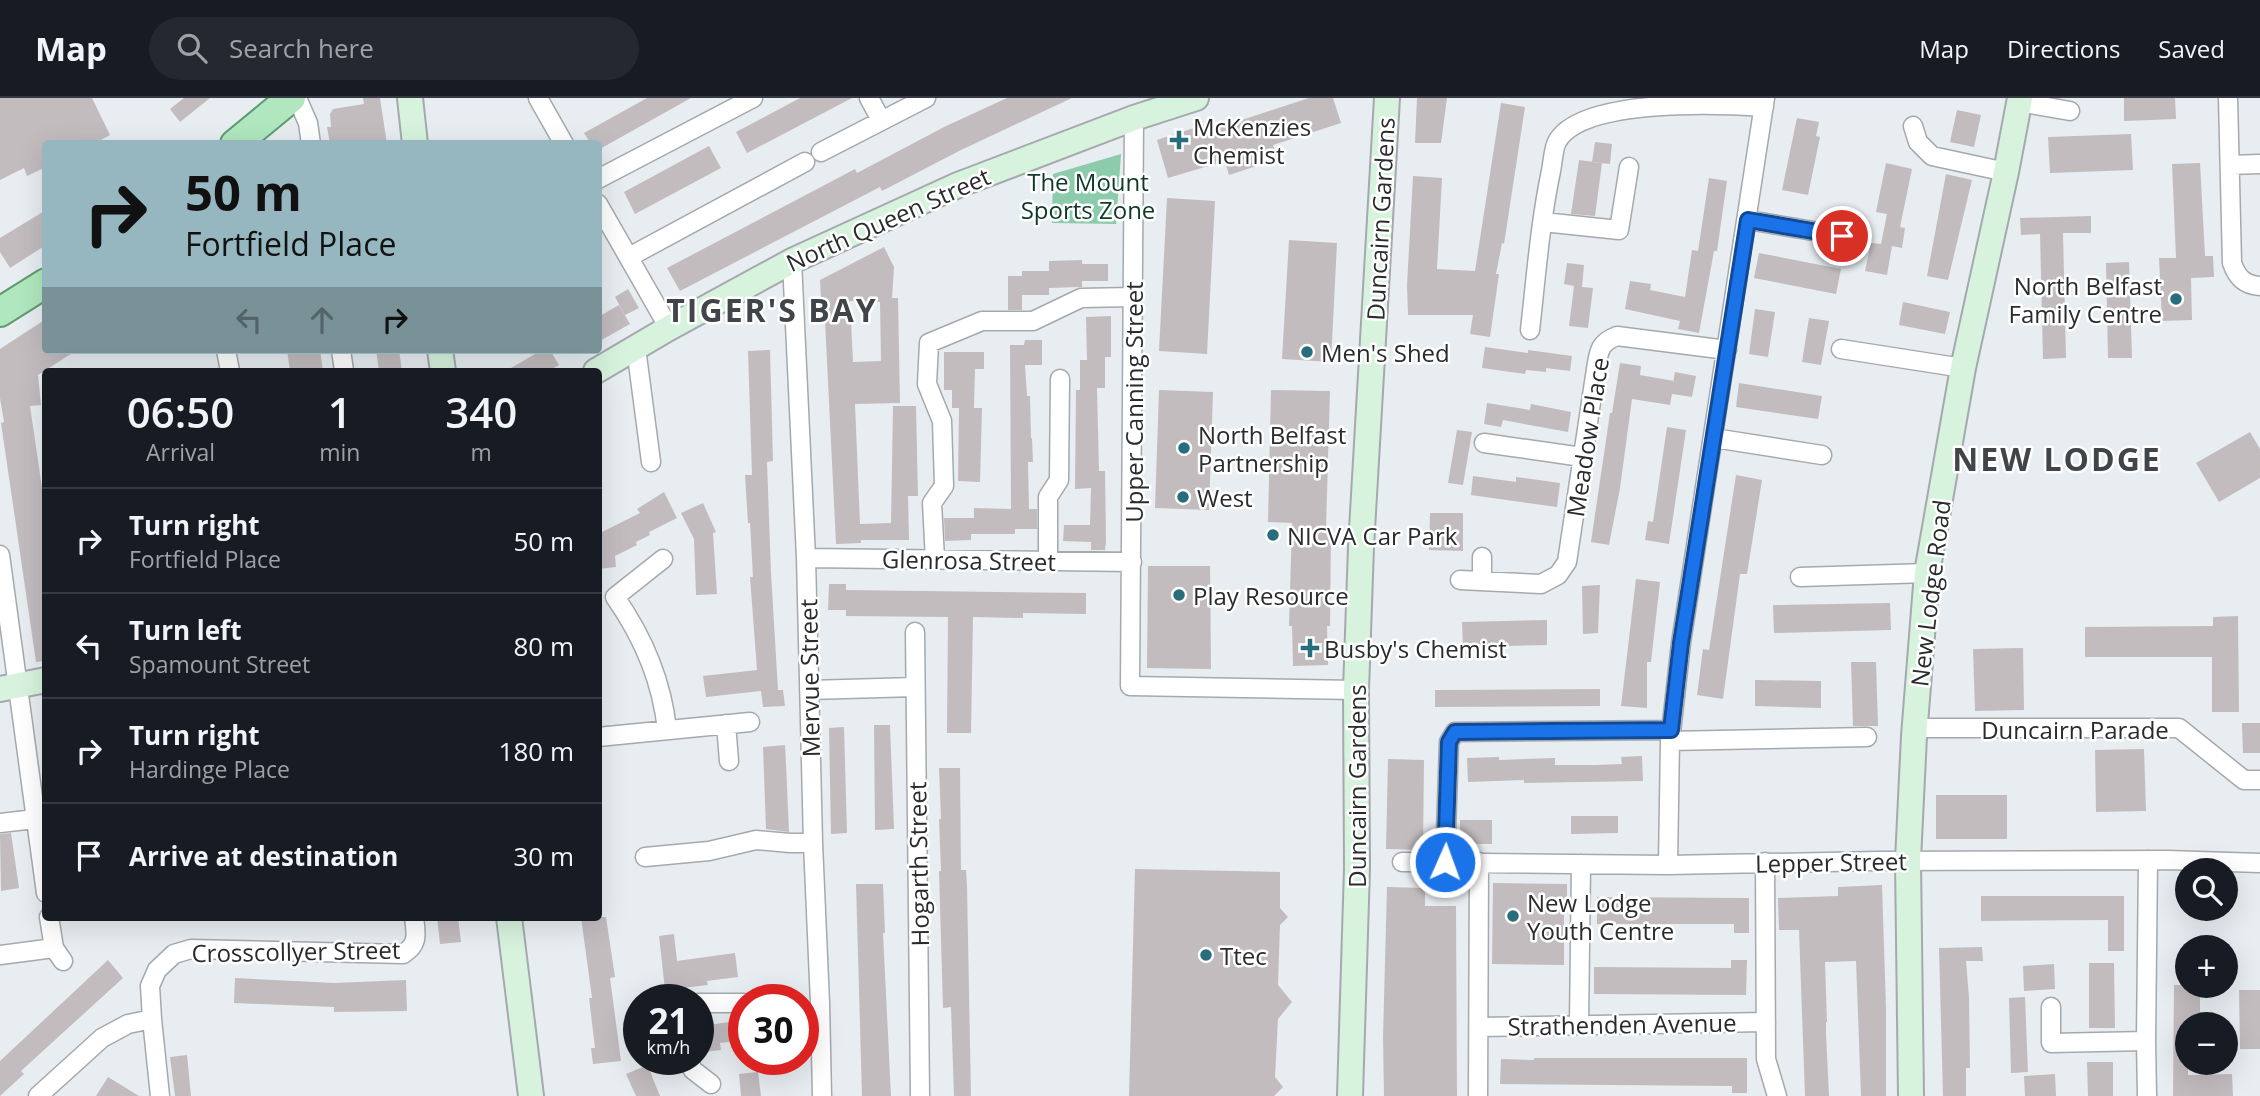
<!DOCTYPE html>
<meta charset="utf-8">
<style>
:root{--surface:#171b24;--page:#242831;--text:#f1f3f6;--muted:#9ea1a6;--line:#363941}
body{margin:0;font-family:"Open Sans",sans-serif;background:var(--page);color:var(--text);height:100vh;display:flex;flex-direction:column;font-size:26px;white-space:nowrap}
*{box-sizing:border-box;margin:0}
p{font-size:23px;color:var(--muted)}
.icon{flex:none;width:38px;height:38px;fill:none;stroke:currentColor;stroke-width:2;stroke-linecap:round;stroke-linejoin:round}
.map{position:relative;flex:1;overflow:hidden}
.drawer{position:absolute;left:42px;top:270px;width:560px;height:553px;display:flex;flex-direction:column;background:var(--surface);border-radius:7px;box-shadow:0 7px 28px #0002}
.drawer>*{flex:none}
.hud{position:absolute;left:42px;top:42px;width:560px;height:214px;border-radius:7px;box-shadow:0 7px 28px #0002;background:#96b7bf;color:#111;overflow:hidden}
.fabs{position:absolute;left:2175px;top:760px;display:grid;gap:14px}
.fabs a{display:grid;place-items:center;width:63px;height:63px;border-radius:50%;background:var(--surface);box-shadow:0 7px 28px #0002;font-size:35px}
.speed{position:absolute;left:623px;top:886px;display:flex;gap:14px;font-size:35px;font-weight:700;text-align:center}
.speed>*{display:grid;place-content:center;width:91px;height:91px;border-radius:50%;background:var(--surface);box-shadow:0 7px 28px #0002;line-height:1}
.speed small{font-size:18px;font-weight:400}
.speed .limit{border:10px solid #d22;background:#fff;color:#111}
.pin{position:absolute;display:grid;place-items:center;width:60px;height:60px;color:#fff;margin:-30px;border:4px solid #fff;border-radius:50%;box-shadow:0 2px 7px #0007}
.me{position:absolute;width:77px;margin:-38px;rotate:2deg;stroke-linejoin:round;filter:drop-shadow(0 0 5px #0008)}
.turn{display:flex;align-items:center;gap:24px;height:147px;padding:0 28px;font-size:32px}
.turn .icon{width:91px;height:91px;stroke-width:2.5}
.turn b{display:block;font-size:49px;line-height:60px}
.lanes{display:flex;align-items:center;height:66px;padding:0 28px;background:#0003;justify-content:center;gap:35px;direction:ltr}
.lanes .off{opacity:.35}
.eta{display:flex;justify-content:space-evenly;align-items:center;height:119px;text-align:center}
.eta b{font-size:42px;font-weight:600;line-height:49px}
ul{padding:0;list-style:none}
li{display:flex;align-items:center;gap:21px;height:105px;padding:0 28px;border-top:2px solid var(--line)}
li div{flex:1}
li b{display:block;font-size:26px}
li em{font-style:normal}
header{display:flex;align-items:center;gap:42px;box-sizing:border-box;height:98px;padding:0 35px;background:var(--surface);border-bottom:2px solid var(--line)}
header strong{font-size:33px}
nav{display:flex;gap:38px;margin-inline-start:auto;font-size:24px}
.search{width:490px;height:63px;background:var(--page);display:flex;align-items:center;gap:18px;box-sizing:border-box;padding:0 24px;border-radius:38px;color:var(--muted);font-size:26px}
.map>svg:first-child{display:block}
.green{fill:#8ccbab}
.building{fill:#c2bcbf;fill-rule:evenodd}
.lines{fill:none;stroke-linecap:round;stroke-linejoin:round}
.street-casing{stroke:#a5a9ad;stroke-width:21}
.secondary-casing{stroke:#a5a9ad;stroke-width:28}
.primary-casing{stroke:#5f9b6f;stroke-width:32}
.street{stroke:#fff;stroke-width:18}
.secondary{stroke:#d7f3de;stroke-width:24}
.primary{stroke:#b0e7be;stroke-width:28}
.route-casing{stroke:#114b97;stroke-width:18}
.route{stroke:#1a73e8;stroke-width:12}
.poi-dot{fill:#276d7b;stroke:#fff;stroke-width:2.5}
.labels{text-anchor:middle;dominant-baseline:central;stroke-width:5;stroke-linejoin:round;paint-order:stroke}
.poi-label{font-size:24px;fill:#2a2b2d;stroke:#fff;text-anchor:start}
.park-label{font-size:24px;fill:#0f3a28;stroke:#fff}
.street-label{font-size:24px;fill:#2a2b2d;stroke:#fff}
.district-label{font-size:32px;font-weight:bold;letter-spacing:2px;fill:#414549;stroke:#fff}
</style>
<header>
<strong>Map</strong>
<div class="search"><svg class="icon" aria-label="search" viewBox="0 0 24 24"><circle cx="10" cy="10" r="6"/><path d="M15 15l6 6"/></svg>Search here</div>
<nav><a>Map</a><a>Directions</a><a>Saved</a></nav>
</header>
<div class="map">
<svg width="2260" height="998" viewBox="0 0 2260 998">
<rect width="100%" height="100%" fill="#e8edf1"/>
<path class="green" d="M1121,56L1116,126L1052,125L1053,76Z"/>
<path class="building" d="M0,0H92L110,37L94,46H46V69L27,78L24,70L0,82Z
M184,0H210L180,24L170,11Z
M363,0H380L387,46H330L327,29H331L330,16L333,11L364,6Z
M647,0H691L598,52V46H591L584,35Z
M800,0H852L747,55L736,34Z
M1007,0H1072L961,52L882,93L880,89L680,193L667,170L855,71L857,75L946,28Z
M1309,0H1333L1341,25L1273,47L1278,61L1229,77L1225,63L1168,80L1157,42L1206,26L1208,33Z
M1417,0H1447L1441,45H1415Z
M2124,0H2175L2176,21L2124,23Z
M1501,5L1525,9L1504,146L1502,145L1496,176H1499L1490,239L1470,236L1473,217H1408L1407,187L1413,78L1442,80L1437,171L1475,173Z
M1957,12L1981,17L1974,49L1950,44Z
M1797,20L1819,24L1816,38L1820,39L1808,97L1782,92Z
M2131,36L2133,72L2050,75L2048,39Z
M1595,44L1612,46L1610,66L1592,64Z
M709,48L721,70L635,116L624,94Z
M1579,62L1602,65L1595,118L1571,116Z
M1886,65L1912,71L1900,129L1905,130L1902,150L1892,148L1887,177L1865,173L1871,145L1881,146L1887,116L1876,114Z
M2200,65L2205,158H2213L2214,179L2191,180L2192,222L2162,223L2159,160H2176L2172,66Z
M1946,76L1972,82L1948,182L1927,178Z
M1709,80L1727,83L1717,153H1714L1699,235L1678,231L1680,223L1625,211L1630,183L1651,186L1650,192L1685,199L1692,152L1698,153Z
M1167,100L1215,103L1207,256L1159,253Z
M46,112V147L10,170L0,154V140Z
M2091,118V135H2063L2066,260L2043,261L2040,136L2021,137L2020,120Z
M1289,142L1337,145L1331,264L1282,261Z
M884,149L894,169L892,200H898L900,305L855,306L860,426L891,425L893,308H916L918,398H908L909,442H861V445L836,446L824,202L821,201L820,182ZM850,203L880,204L881,263L853,264Z
M1759,155L1841,171L1836,196L1754,180Z
M1082,162V166H1108V183H1082V189H1078L1049,190V197H1022V212H1008V178H1022V173H1049V163Z
M2129,164L2132,260H2108L2106,165Z
M1567,165L1584,167L1582,189L1593,190L1588,230L1569,228L1574,188L1564,186Z
M628,191L639,210L625,217L615,199Z
M1903,204L1950,214L1945,236L1899,227Z
M619,207L630,226L598,244V219Z
M1755,211L1775,214L1768,259L1749,256Z
M1111,218V259H1105V290H1097L1099,373H1105L1106,444L1105,452H1091V444L1063,443L1064,427H1090L1091,390L1075,391L1076,292H1080V262H1087L1086,219Z
M1809,220L1829,223L1821,267L1802,264Z
M46,221V252H77L38,277L41,307L30,308L46,417V563L36,564L1,325L4,324L0,300V251Z
M1025,242H1042V267H1025L1027,298H1030L1031,340H1032L1033,364H1028L1029,411H1037V431H1015V436H971V442L945,443L944,420H974V410L1011,411L1010,247H1024Z
M1485,249L1528,255V252L1572,258L1570,273L1546,270V274L1526,272L1525,276L1482,270Z
M287,252H320L323,273H290Z
M376,252H399L402,273H379Z
M542,252H550L559,267L548,273H506Z
M770,252L773,363L767,364L771,475L778,592H783L785,608L763,609L761,593L706,599L703,578L757,572L750,479H753L750,425H748L745,377H752L748,253Z
M944,254H984V271H975L974,310H982L980,384L958,383L959,310H952V292H944Z
M1620,265L1641,268L1640,277L1674,283L1673,284L1675,274L1696,278L1692,299L1672,296L1670,307L1632,301L1620,390L1609,447L1591,444L1610,315H1612Z
M1739,285L1822,298L1818,321L1736,309Z
M1159,292L1213,294L1209,412L1155,410Z
M1271,292L1330,293L1326,430H1331L1330,528H1327L1328,567L1293,568L1292,528H1289L1292,425L1268,424Z
M1487,305L1530,312L1531,306L1571,314L1568,334L1503,322L1501,329L1484,326Z
M1667,329L1686,332L1669,446L1645,442L1648,423L1653,424Z
M1457,332L1472,334L1463,387L1448,385Z
M2250,334L2260,351V380L2219,404L2196,365Z
M1736,377L1762,382L1747,476H1740L1723,601L1697,597L1703,551L1709,552Z
M1473,378L1516,384V379L1560,385L1557,409L1471,397Z
M664,394L677,420L649,434L650,437L636,444L637,447L615,458L616,469L598,471V436L640,415L637,411Z
M703,405L716,434L713,435L717,496L696,497L694,441L681,415Z
M1430,415H1463V453L1429,452Z
M1148,468H1210L1211,571L1147,570Z
M1636,481L1660,484L1651,564H1647V610L1621,608Z
M829,486H846V492L1086,495V516L1023,515V520L973,519L971,635H947L948,519L846,518V512H828Z
M1600,487L1598,535L1583,536L1582,488Z
M1890,505L1891,532L1774,535L1773,507Z
M2238,518L2239,614H2212V559H2085V529L2213,528V519Z
M1547,522V547L1463,549L1462,524Z
M2023,550L2024,612L1975,613L1973,551Z
M1851,564H1876L1878,628H1853Z
M1755,582L1821,583V610L1755,608Z
M1600,591V608L1435,609V592Z
M2242,625H2260V655H2243Z
M874,627H890L894,731L875,732Z
M844,629L847,735L831,736L829,630Z
M785,647L786,666L789,734L766,731L763,649Z
M2144,651L2146,713L2096,714L2095,652Z
M1642,658L1643,683L1524,685V682L1468,684L1467,660L1499,659V662L1555,660V667H1596L1622,666L1621,659Z
M1388,661L1424,662L1423,752L1386,751Z
M939,670H960L961,772H966L967,788L971,998H954L951,909L943,910L939,773H941L939,721H941Z
M1936,697H2007V741H1936Z
M1571,718H1618V735L1571,736Z
M1460,722H1492V746H1460Z
M11,735L19,790L1,793L0,736Z
M1135,771L1280,774V810L1288,819L1280,827L1278,887L1292,904L1278,921L1275,979L1283,989L1274,998H1129Z
M1493,785L1567,786V809H1564V867L1492,866Z
M856,786H883L885,835H883L891,998H862Z
M1882,787L1886,910V998H1861L1856,863L1825,864L1827,924H1826V936L1829,998H1805L1799,832H1779L1778,800L1838,798V789Z
M1387,789L1425,790V808H1456L1457,998H1384L1383,940Z
M1981,798H2124V853H2108V822L1981,823Z
M1597,799L1749,800V835H1734V826H1597Z
M437,819H458L461,844L440,846Z
M581,819H606L615,879L610,880L621,963L593,966L591,950H595L589,900H592Z
M674,836L677,863L735,855L738,879L707,883L708,887L665,892L659,838Z
M1982,849L1983,863H1966L1969,899L1970,970H1966V998H1943L1939,850Z
M108,862L123,880L21,973L24,976L0,998V963Z
M1731,862H1747L1746,897L1594,896V869L1731,870Z
M2089,865H2114L2115,930H2089Z
M2054,866L2055,891L2024,893L2023,868Z
M235,880L334,885L406,882L407,913L334,914V909L234,905Z
M2174,887H2196V898H2200V926H2188V977L2232,976L2233,998H2173Z
M2239,892H2260V951H2240Z
M2025,899L2028,974L2011,975L2009,900Z
M744,922V942L720,945L721,952L704,954L701,928Z
M187,957L191,998H175L170,959Z
M1534,960H1747V995H1732V988L1500,986L1501,961L1534,962Z
M2087,964H2113V998H2088Z
M648,967L653,981L660,998H636L626,976Z
M758,974L761,998H741L739,976Z
M2055,976L2056,998H2025L2024,978Z
M108,979L139,998H96Z"/>
<g class="lines">
<g class="street-casing">
<path id="street" d="M297,0L308,25L311,46
M538,0L564,46
M869,0L881,22
M2228,0L2232,165C2237,179 2244,187 2260,188
M2019,4L2070,13
M1134,20L1130,588L1356,592
M1913,28L1918,44L1932,58L2006,74
M821,54L926,0
M2230,67L2260,66
M598,81L753,0
M598,106L669,230
M1748,122L1861,141
M1543,124L1619,132L1629,69
M629,159L805,64
M792,163L806,460L813,745L820,905L822,998
M1530,232C1536,179 1540,125 1551,73C1553,64 1553,49 1558,42C1585,0 1719,6 1764,9
M636,250L651,364
M1841,251L1963,270
M226,252L230,273
M341,252L344,273
M1714,340L1822,357
M1484,345L1582,359
M0,457L46,795
M806,460L1132,464
M663,461L615,499C643,539 662,583 667,632
M935,461L932,405L944,388L942,323L927,286L929,245L982,223H1033L1081,200L1133,199
M1048,463V399L1059,382L1060,281
M1800,479L1927,475
M1460,482L1541,486L1558,477L1567,464L1596,271C1599,253 1599,245 1617,238L1727,252
M1482,483V459
M915,534L920,998
M809,592L915,589
M726,626L729,663
M1915,630H2179L2244,682H2260
M598,639L750,624
M1670,643L1867,639
M0,725L35,721
M645,759L709,753L756,742L790,745H813
M1402,764L1668,767L1877,763L2167,762L2260,765
M1445,764L1449,644L1455,634L1671,632
M1765,764L1766,961L1777,998
M1668,767L1670,643L1681,545L1765,0
M49,819L54,850L63,863
M0,857L54,850
M698,905H744
M2051,909V945L2146,943
M152,921L160,998
M1579,927L1581,766
M1479,929L1766,924
M687,961L693,972L711,986
M38,998L102,940L128,926L152,921L150,888L157,872L174,856L191,851L403,856C419,846 416,836 414,819
M1478,998L1479,764
M2147,998L2146,943L2148,762"/>
</g>
<g class="secondary-casing">
<path id="secondary" d="M410,0L415,46
M440,252L443,273
M596,273L669,230L792,163L958,87L1134,20L1196,0
M0,591L46,582
M509,819L531,998
M1350,998L1357,770L1356,592L1361,449L1387,0
M1911,998L1908,762L1914,638L1927,475L1963,270L2006,74L2020,0"/>
</g>
<g class="primary-casing">
<path id="primary" d="M235,46L291,0
M0,214L46,185"/>
</g>
<use href="#street" class="street"/>
<use href="#secondary" class="secondary"/>
<use href="#primary" class="primary"/>
</g>
<g class="lines">
<g class="route-casing">
<path id="route" d="M1445,764L1449,644L1455,634L1671,632L1681,545L1748,122L1842,138"/>
</g>
<use href="#route" class="route"/>
</g>
<g class="poi-dot">
<path d="M1175.5 31.5h7v7h7v7h-7v7h-7v-7h-7v-7h7z"/>
<circle cx="2176" cy="201" r="7"/>
<circle cx="1307" cy="254" r="7"/>
<circle cx="1184" cy="350" r="7"/>
<circle cx="1183" cy="399" r="7"/>
<circle cx="1273" cy="437" r="7"/>
<circle cx="1179" cy="497" r="7"/>
<path d="M1306.5 539.5h7v7h7v7h-7v7h-7v-7h-7v-7h7z"/>
<circle cx="1513" cy="818" r="7"/>
<circle cx="1206" cy="857" r="7"/>
</g>
<g class="labels">
<g class="poi-label">
<text x="1193" y="28">McKenzies<tspan x="1193" dy="28">Chemist</tspan></text>
<text x="2162" y="187" text-anchor="end">North Belfast<tspan x="2162" dy="28">Family Centre</tspan></text>
<text x="1321" y="254">Men's Shed</text>
<text x="1198" y="336">North Belfast<tspan x="1198" dy="28">Partnership</tspan></text>
<text x="1197" y="399">West</text>
<text x="1287" y="437">NICVA Car Park</text>
<text x="1193" y="497">Play Resource</text>
<text x="1324" y="550">Busby's Chemist</text>
<text x="1527" y="804">New Lodge<tspan x="1527" dy="28">Youth Centre</tspan></text>
<text x="1220" y="857">Ttec</text>
</g>
<g class="park-label">
<text x="1088" y="83">The Mount<tspan x="1088" dy="28">Sports Zone</tspan></text>
</g>
<g class="street-label">
<text transform="translate(888 121) rotate(-24)">North Queen Street</text>
<text transform="translate(1380 121) rotate(-87)">Duncairn Gardens</text>
<text transform="translate(1133 304) rotate(-90)">Upper Canning Street</text>
<text transform="translate(1587 339) rotate(-81)">Meadow Place</text>
<text transform="translate(969 462) rotate(1)">Glenrosa Street</text>
<text transform="translate(1930 495) rotate(-83)">New Lodge Road</text>
<text transform="translate(809 580) rotate(-91)">Mervue Street</text>
<text x="2075" y="631">Duncairn Parade</text>
<text transform="translate(1356 688) rotate(-90)">Duncairn Gardens</text>
<text transform="translate(1831 764) rotate(-1)">Lepper Street</text>
<text transform="translate(918 766) rotate(-91)">Hogarth Street</text>
<text transform="translate(296 853) rotate(-1)">Crosscollyer Street</text>
<text transform="translate(1622 926) rotate(-1)">Strathenden Avenue</text>
</g>
<g class="district-label">
<text x="772" y="211">TIGER'S BAY</text>
<text x="2057" y="360">NEW LODGE</text>
</g>
</g>
</svg>
<div class="fabs">
<a><svg class="icon" aria-label="search" viewBox="0 0 24 24"><circle cx="10" cy="10" r="6"/><path d="M15 15l6 6"/></svg></a>
<a>+</a>
<a>−</a>
</div>
<div class="speed"><div>21<small>km/h</small></div><div class="limit">30</div></div>
<div class="pin" style="left:1842px;top:138px;background:#d93025"><svg class="icon" aria-label="arrive" viewBox="0 0 24 24"><path d="M6 21V4h12l-3 4 3 4H6"/></svg></div>
<svg class="me" style="left:1445px;top:764px" viewBox="-20 -20 40 40"><circle r="17" fill="#1a73e8" stroke="#fff" stroke-width="3"/><path d="M0-11L8 9 0 5-8 9z" fill="#fff"/></svg>
<div class="hud">
<div class="turn"><svg class="icon" aria-label="right" viewBox="0 0 24 24"><path d="M7 20v-9h11M14 6l5 5-5 5"/></svg><div><b>50 m</b>Fortfield Place</div></div>
<div class="lanes"><svg class="icon off" aria-label="left" viewBox="0 0 24 24"><path d="M17 20v-9H6M10 6l-5 5 5 5"/></svg><svg class="icon off" aria-label="ahead" viewBox="0 0 24 24"><path d="M12 20V5M6 11l6-6 6 6"/></svg><svg class="icon" aria-label="right" viewBox="0 0 24 24"><path d="M7 20v-9h11M14 6l5 5-5 5"/></svg></div>
</div>
<section class="drawer">
<div class="eta">
<div><b>06:50</b><p>Arrival</p></div>
<div><b>1</b><p>min</p></div>
<div><b>340</b><p>m</p></div>
</div>
<ul>
<li><svg class="icon" aria-label="right" viewBox="0 0 24 24"><path d="M7 20v-9h11M14 6l5 5-5 5"/></svg><div><b>Turn right</b><p>Fortfield Place</p></div><em>50 m</em></li>
<li><svg class="icon" aria-label="left" viewBox="0 0 24 24"><path d="M17 20v-9H6M10 6l-5 5 5 5"/></svg><div><b>Turn left</b><p>Spamount Street</p></div><em>80 m</em></li>
<li><svg class="icon" aria-label="right" viewBox="0 0 24 24"><path d="M7 20v-9h11M14 6l5 5-5 5"/></svg><div><b>Turn right</b><p>Hardinge Place</p></div><em>180 m</em></li>
<li><svg class="icon" aria-label="arrive" viewBox="0 0 24 24"><path d="M6 21V4h12l-3 4 3 4H6"/></svg><div><b>Arrive at destination</b></div><em>30 m</em></li>
</ul>
</section>
</div>
